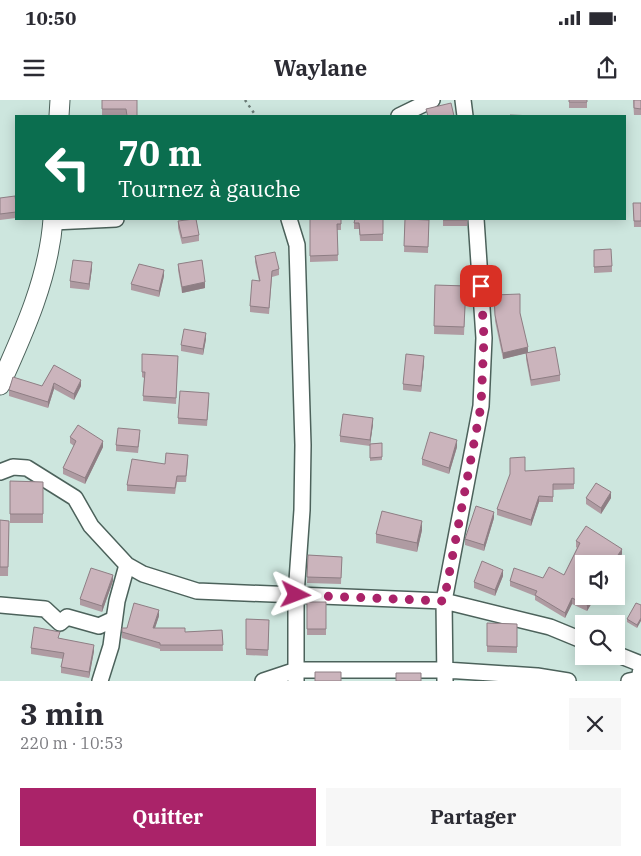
<!DOCTYPE html>
<html lang="fr">
<meta charset="utf-8">
<style>
:root{--surface:#fff;--page:#f7f7f7;--text:#2b2b33;--muted:#7c7c81;--accent:#aa2369}
body{margin:0;font-family:"IBM Plex Serif",serif;background:var(--page);color:var(--text);height:100vh;display:flex;flex-direction:column;font-size:19px;white-space:nowrap}
*{box-sizing:border-box;margin:0}
p{font-size:16px;color:var(--muted)}
.icon{flex:none;width:28px;height:28px;fill:none;stroke:currentColor;stroke-width:2;stroke-linecap:round;stroke-linejoin:round}
.map{position:relative;height:581px;overflow:hidden}
.drawer{display:flex;flex-direction:column;background:var(--surface);flex:1}
.drawer>*{flex:none}
.hud{position:absolute;left:15px;top:15px;width:611px;height:105px;border-radius:0px;box-shadow:0 2px 12px #0003;background:#0b6e4f;color:#fff;overflow:hidden}
.fabs{position:absolute;left:575px;top:455px;display:grid;gap:10px}
.fabs a{display:grid;place-items:center;width:50px;height:50px;border-radius:0px;background:var(--surface);box-shadow:0 2px 12px #0003;font-size:25px}
.pin{position:absolute;display:grid;place-items:center;width:42px;height:42px;color:#fff;margin:-21px;border-radius:10px;box-shadow:0 2px 8px #0006}
.me{position:absolute;width:55px;margin:-28px;rotate:93deg;stroke-linejoin:round;filter:drop-shadow(0 0 4px #0008)}
.turn{display:flex;align-items:center;gap:18px;height:105px;padding:0 20px;font-size:22px}
.turn .icon{width:65px;height:65px;stroke-width:2.5}
.turn b{display:block;font-size:35px;line-height:42px}
.round{display:grid;place-items:center;flex:none;width:52px;height:52px;border-radius:0px;background:var(--page)}
.head{display:flex;align-items:center;justify-content:space-between;height:85px;padding:0 20px}
h1{font-size:30px;font-weight:700;line-height:38px}
.button{display:flex;gap:10px;margin-top:auto;padding:10px 20px}
.button a{flex:1;height:58px;border-radius:0px;background:var(--accent);color:#fff;font-size:20px;font-weight:700;line-height:58px;text-align:center}
.button a+a{background:var(--page);color:var(--text)}
.status{display:flex;justify-content:space-between;align-items:center;height:35px;padding:0 25px;background:var(--surface);direction:ltr}
.status svg{height:14px;fill:currentColor}
header{display:flex;justify-content:space-between;align-items:center;height:65px;padding:0 20px;background:var(--surface);font-size:22px;font-weight:700}
.map>svg:first-child{display:block}
.lines{fill:none;stroke-linecap:round;stroke-linejoin:round}
.minor-casing{stroke:#4c625b;stroke-width:18}
.major-casing{stroke:#4c625b;stroke-width:21}
.path{stroke:#697a75;stroke-width:2.5;stroke-dasharray:2.5 4;stroke-linecap:butt}
.minor{stroke:#fff;stroke-width:15}
.major{stroke:#fff;stroke-width:19}
.wall{fill:#af9ba2}
.shaded-wall{fill:#8e7e84}
.building{fill:#cbb4bc;stroke:#8e7e84}
.route{stroke:#aa2369;stroke-width:9;stroke-dasharray:0 16.2}
</style>
<div class="status"><b>10:50</b><svg viewBox="0 0 49 12"><path d="M0 12V9h3v3zM5 12V6h3v6zM10 12V3h3v9zM15 12V0h3v12zM26 1h20v11H26zM47 4h2v5h-2z"/></svg></div>
<header><svg class="icon" aria-label="menu" viewBox="0 0 24 24"><path d="M4 6h16M4 12h16M4 18h16"/></svg>Waylane<svg class="icon" aria-label="share" viewBox="0 0 24 24"><path d="M12 15V3M7 8l5-5 5 5M5 13v7h14v-7"/></svg></header>
<div class="map">
<svg width="641" height="581" viewBox="0 0 641 581">
<rect width="100%" height="100%" fill="#cde6de"/>
<g class="lines">
<g class="minor-casing">
<path id="minor" d="M463,0L465,16
M399,16L432,0
M289,119L297,145L303,345L302,410L296,495V581
M53,122L116,119
M0,372L13,367L27,368L75,398L91,426L127,465L143,474L197,491L444,501L481,306L484,238L476,119
M0,505L45,509L60,523L67,517L99,526L114,519L117,501
M616,554L641,564
M100,581L111,546L117,501L127,465
M263,581L296,570H445L537,576L568,581
M445,581L444,501L550,527L584,541
M629,581L639,579L641,569"/>
</g>
<g class="major-casing">
<path id="major" d="M59,16L60,0
M0,285C24,232 49,177 53,119"/>
</g>
<path class="path" d="M245,0L256,16"/>
<use href="#minor" class="minor"/>
<use href="#major" class="major"/>
</g>
<path class="wall" d="M102,0H137L126,15H102Z
M569,0H587V8H569Z
M633,0H641V15H634Z
M0,98L16,103V118L0,120Z
M633,103H641V127H634Z
M310,119H341V130H337L338,161L310,162Z
M383,119V141H360L359,129H354V123Z
M405,119L429,120L428,153L404,152Z
M443,119H468L467,126H443Z
M178,121L199,135V141L182,144L178,128Z
M594,150L612,166V172L594,173Z
M255,156L279,169V175L272,177L269,214L250,212V206L259,181L255,162Z
M178,164L205,188L182,193L178,170Z
M92,168L89,190L70,188V181Z
M164,176L159,197L131,190V184Z
M435,185L466,186L464,235L434,234Z
M494,195L520,213L528,252L560,275V281L531,286L526,259V253L503,259L495,221Z
M206,239L203,255L181,251V245Z
M142,254L178,256L176,304L143,301L144,278L142,277Z
M424,262L421,292L403,290V284Z
M54,265L81,286L74,300L54,289L48,308L9,296V290L42,286Z
M209,299L207,326L178,324V318Z
M373,324L370,344L382,343V360L370,361V346L340,342V336Z
M140,336L138,353L116,351V345Z
M70,337L103,347L85,384L63,374V368L74,346L70,343Z
M457,347L449,374L422,365V359Z
M188,361L186,382H177L175,394L127,391V385L165,364Z
M574,368V389L553,390V402H539L531,426L497,415V409L525,371Z
M10,381L43,382V423H10Z
M586,398H611L601,414L586,404Z
M494,418L484,451L465,445V439Z
M0,420L9,421L8,476H0Z
M422,430L417,452L376,443V434Z
M576,441L622,454L584,496H596L587,511L572,504L565,518L535,500V496L510,486V481L543,478L564,475L577,448L576,447Z
M308,455L342,457L341,484L307,483Z
M503,476L495,496L474,488V482Z
M113,481L102,512L80,505V499Z
M307,502H326V535H307Z
M641,505L637,528L627,522V519Z
M159,516L155,528L185,532L222,530L223,551H160V549L122,538V532L127,528Z
M246,519L269,520L268,556L246,555Z
M487,523L517,524V553L487,552Z
M60,538L94,551L89,578L61,573V567L63,559L31,554V548Z"/>
<path class="shaded-wall" d="M92,162V168L89,190V184Z
M164,170V176L159,197V191Z
M205,182V188L182,193V187Z
M206,233V239L203,255V249Z
M528,247V253L503,259V253Z
M424,256V262L421,292V286Z
M81,280V286L74,300V294Z
M54,283V289L48,308V302Z
M373,318V324L370,346V340Z
M457,340V347L449,374V368Z
M103,341V347L85,384V378Z
M611,392V398L601,414V408Z
M539,396V402L531,426V420Z
M494,412V418L484,451V445Z
M422,421V430L417,452V443Z
M622,449V454L616,464H612Z
M503,470V476L495,496V490Z
M113,475V481L102,512V506Z
M592,496H596L587,511V505Z
M572,498V504L565,518V513Z
M159,510V516L153,534V528Z
M641,518V521L637,528V525Z
M94,545V551L89,578V572Z"/>
<path class="building" d="M102,0H137V16H127L126,9H102Z
M569,0H587V2H569Z
M634,0H641V9L634,8Z
M451,3L454,16H428L426,9Z
M510,15L535,16H510Z
M15,96L16,103V112L0,114V98Z
M633,103H641V121H634Z
M194,119H196L199,135L182,138L178,121Z
M310,119H341V124H337L338,155L310,156Z
M355,119H383V134L360,135L359,123H354Z
M405,119L429,120L428,147L404,146Z
M443,119H467V120H443Z
M611,149L612,166L594,167V150Z
M275,152L279,169L272,171L269,208L250,206L252,180L260,181L255,156Z
M73,160L92,162L89,184L70,181Z
M202,160L205,182L182,187L178,164Z
M139,164L164,170L159,191L131,184Z
M435,185L466,186L464,227L434,226Z
M520,194V213L528,247L503,253L495,215L494,195Z
M184,229L206,233L203,249L181,245Z
M555,247L560,275L531,280L526,253Z
M142,254L178,256L176,298L143,296L145,272H142Z
M406,254L424,256L421,286L403,284Z
M54,265L81,280L74,294L54,283L48,302L9,290L13,277L42,286Z
M180,291L209,293L207,320L178,318Z
M343,314L373,318L370,340L340,336Z
M78,325L103,341L85,378L63,368L76,341L70,337Z
M118,328L140,330L138,347L116,345Z
M430,332L457,340L449,368L422,359Z
M382,343V357L370,358V344Z
M166,353L188,355L186,376H177L175,388L127,385L132,359L165,364Z
M525,357V371L574,368V384H553V397L539,396L531,420L497,409L510,374V358Z
M10,381L43,382V414H10Z
M596,383L611,392L601,408L586,398Z
M476,406L494,412L484,445L465,439Z
M382,411L422,421L417,443L376,434Z
M0,420L9,421L8,467H0Z
M586,426L622,449L612,464H584V496H592L587,505L572,498L565,513L535,495L537,491L510,481L514,468L543,478L549,467L564,475L580,443L576,441Z
M308,455L342,457L341,478L307,477Z
M482,461L503,470L495,490L474,482Z
M91,468L113,475L102,506L80,499Z
M307,502H326V529H307Z
M134,503L159,510L153,528H185V532L222,530L223,545H160V543L122,532V528H127Z
M636,503L641,505V518L637,525L627,519Z
M246,519L269,520L268,550L246,549Z
M487,523L517,524V547L487,546Z
M34,527L60,532L58,538L94,545L89,572L61,567L64,553L31,548Z
M315,572H341V581H315Z
M396,573H421V581H396Z"/>
<g class="lines">
<path class="route" d="M296,495L444,501L481,306L484,238L481,186"/>
</g>
</svg>
<div class="fabs">
<a><svg class="icon" aria-label="sound" viewBox="0 0 24 24"><path d="M4 9h4l5-4v14l-5-4H4zM17 9q2 3 0 6"/></svg></a>
<a><svg class="icon" aria-label="search" viewBox="0 0 24 24"><circle cx="10" cy="10" r="6"/><path d="M15 15l6 6"/></svg></a>
</div>
<div class="pin" style="left:481px;top:186px;background:#d93025"><svg class="icon" aria-label="arrive" viewBox="0 0 24 24"><path d="M6 21V4h12l-3 4 3 4H6"/></svg></div>
<svg class="me" style="left:296px;top:495px" viewBox="-20 -20 40 40"><path d="M0-17L14 15 0 8-14 15z" fill="#aa2369" stroke="#fff" stroke-width="4"/></svg>
<div class="hud">
<div class="turn"><svg class="icon" aria-label="left" viewBox="0 0 24 24"><path d="M17 20v-9H6M10 6l-5 5 5 5"/></svg><div><b>70 m</b>Tournez à gauche</div></div>
</div>
</div>
<section class="drawer">
<div class="head"><div><h1>3 min</h1><p>220 m · 10:53</p></div><a class="round"><svg class="icon" aria-label="close" viewBox="0 0 24 24"><path d="M6 6l12 12M18 6L6 18"/></svg></a></div>
<div class="button"><a>Quitter</a><a>Partager</a></div>
</section>
